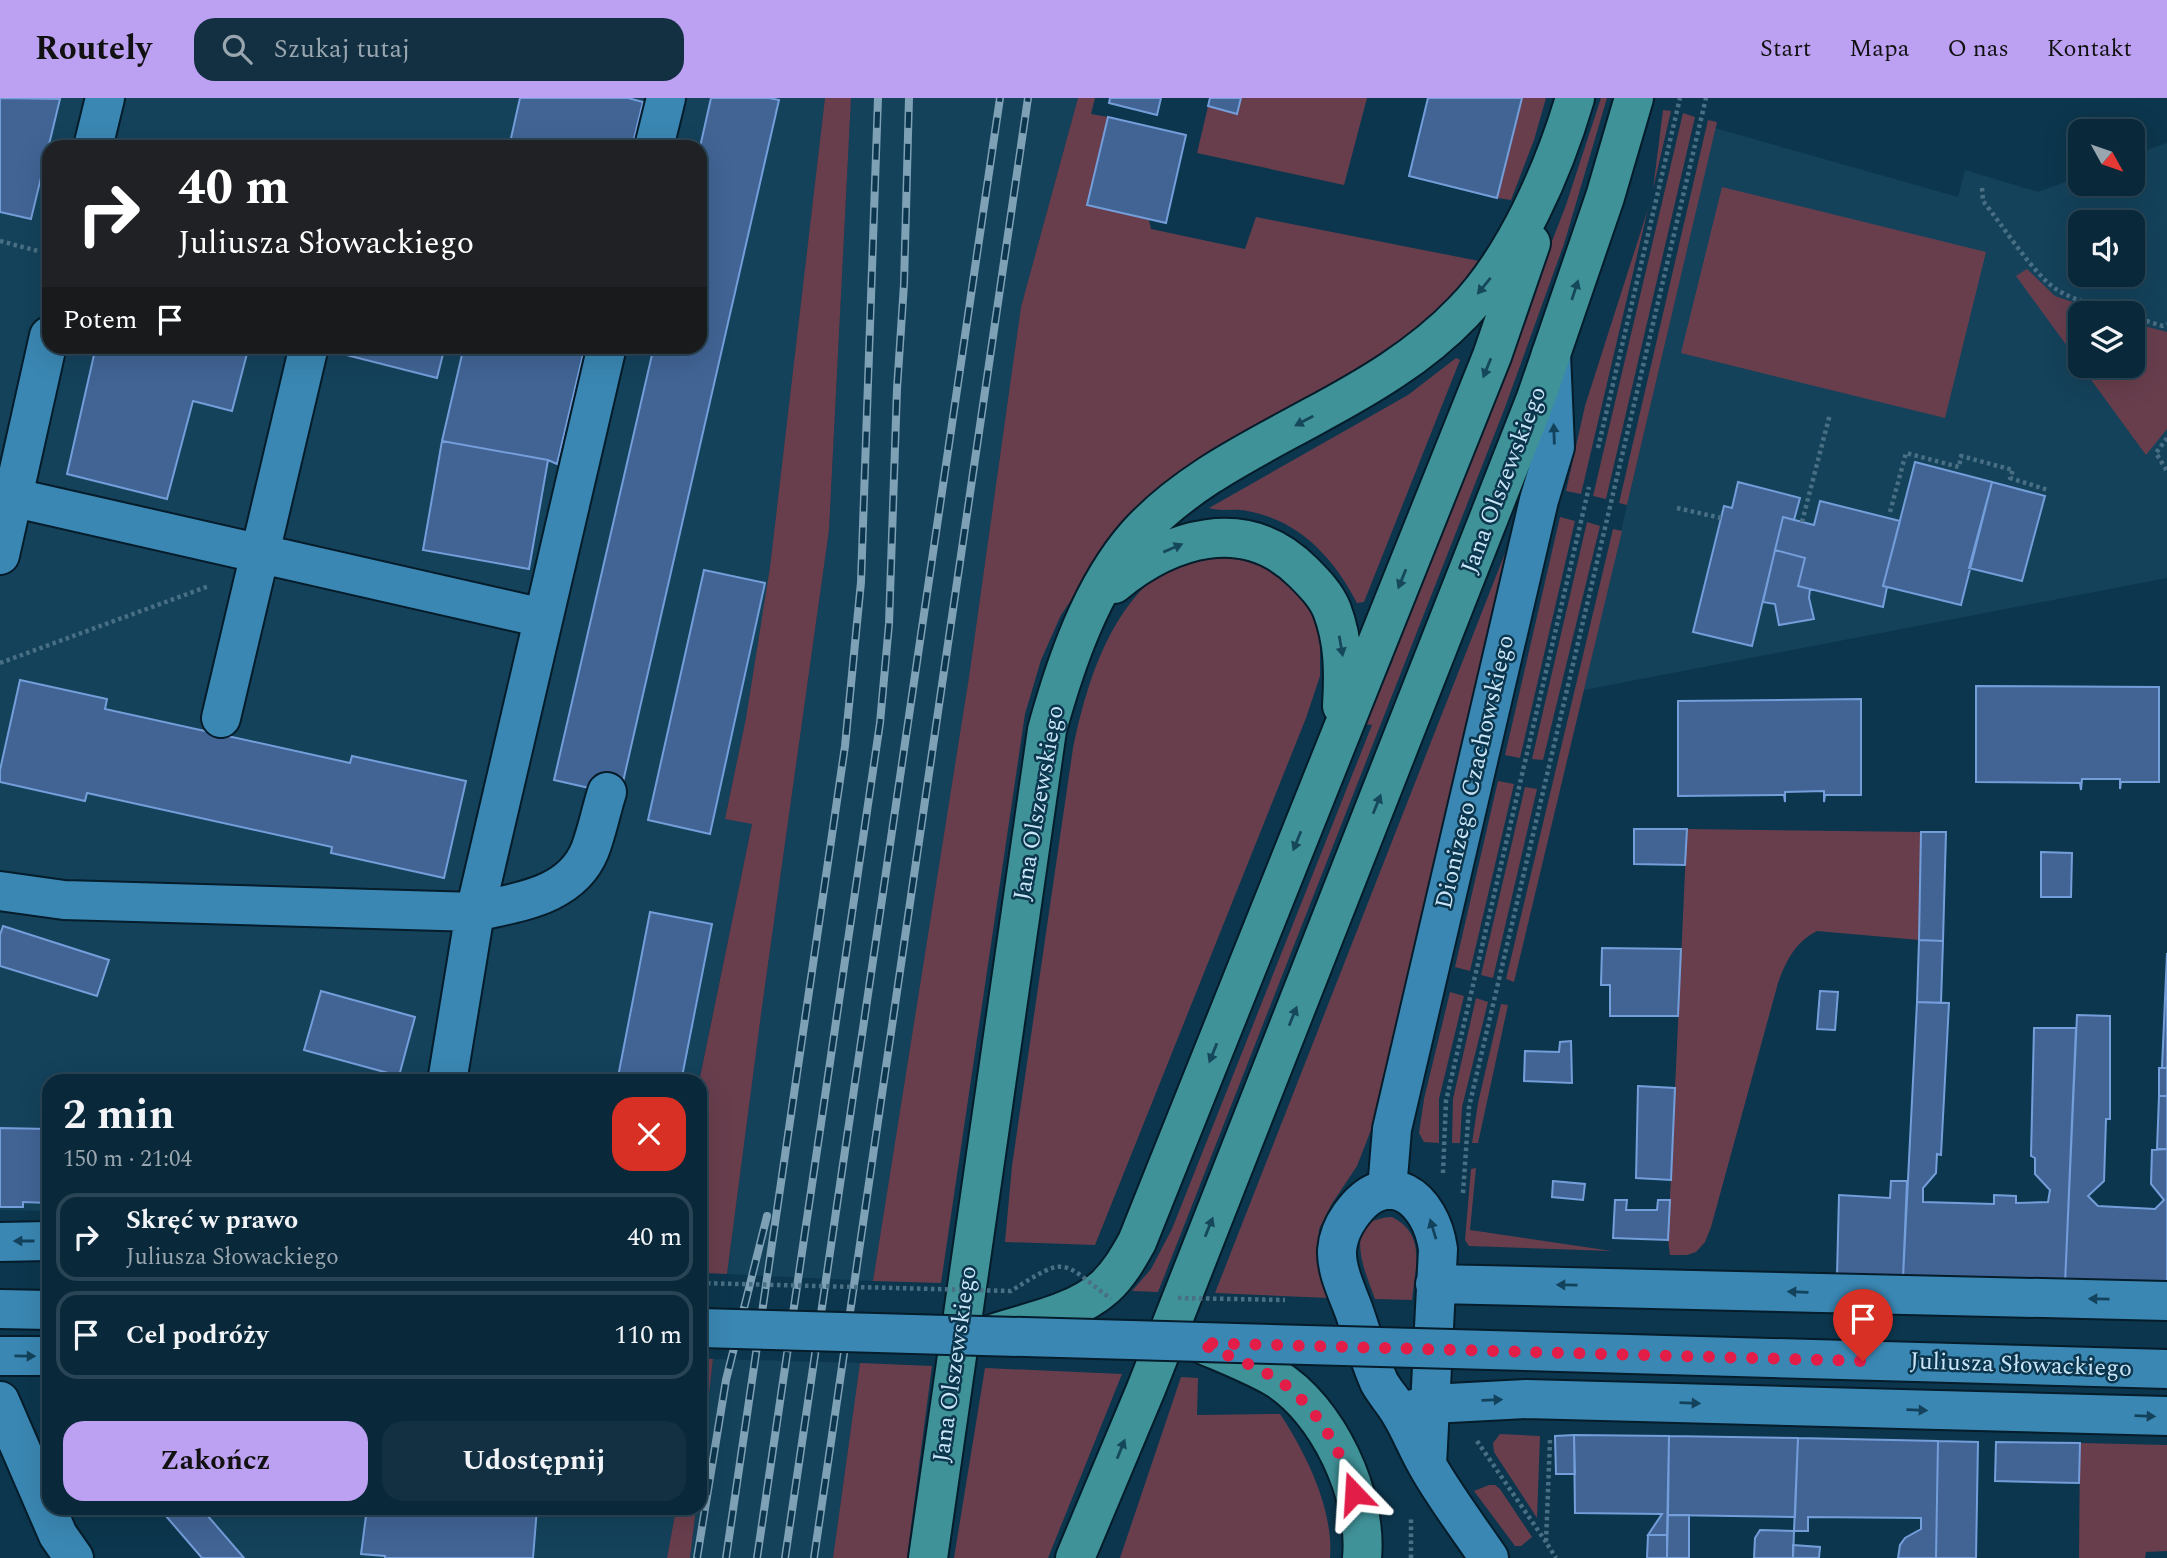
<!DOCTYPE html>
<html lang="pl">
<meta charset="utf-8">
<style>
:root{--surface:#09283a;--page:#123042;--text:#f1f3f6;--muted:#99a6af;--line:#294454;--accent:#bca0f2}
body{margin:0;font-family:Spectral,serif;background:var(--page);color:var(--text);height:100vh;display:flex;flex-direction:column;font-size:26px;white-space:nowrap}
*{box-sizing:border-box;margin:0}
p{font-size:23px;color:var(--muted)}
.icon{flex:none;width:38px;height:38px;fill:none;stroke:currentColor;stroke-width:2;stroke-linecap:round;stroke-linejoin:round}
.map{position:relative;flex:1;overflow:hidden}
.side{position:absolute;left:42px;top:976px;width:665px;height:441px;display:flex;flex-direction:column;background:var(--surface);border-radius:21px;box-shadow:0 7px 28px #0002,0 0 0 2px var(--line)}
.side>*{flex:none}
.guide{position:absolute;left:42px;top:42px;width:665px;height:214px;border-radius:21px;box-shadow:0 7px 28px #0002,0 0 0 2px var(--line);background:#202124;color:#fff;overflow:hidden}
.needle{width:46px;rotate:130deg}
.fabs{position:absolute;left:2068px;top:21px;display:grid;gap:14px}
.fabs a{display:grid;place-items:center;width:77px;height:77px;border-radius:14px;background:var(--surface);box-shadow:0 7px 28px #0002,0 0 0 2px var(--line);font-size:35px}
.pin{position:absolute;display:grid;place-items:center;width:60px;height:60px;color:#fff;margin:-72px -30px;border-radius:50% 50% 50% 0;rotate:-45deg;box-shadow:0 0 7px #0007}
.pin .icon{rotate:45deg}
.me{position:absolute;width:77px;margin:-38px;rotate:340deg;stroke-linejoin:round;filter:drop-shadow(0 0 5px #0008)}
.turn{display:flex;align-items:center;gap:24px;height:147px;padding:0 21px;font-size:32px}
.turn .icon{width:91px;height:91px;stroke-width:2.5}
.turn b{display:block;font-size:49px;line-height:60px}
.then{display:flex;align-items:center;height:66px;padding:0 21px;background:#0003;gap:14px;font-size:26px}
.round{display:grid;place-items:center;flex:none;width:74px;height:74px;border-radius:21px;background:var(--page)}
.summary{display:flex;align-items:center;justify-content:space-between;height:119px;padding:0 21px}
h1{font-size:42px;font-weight:700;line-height:52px}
.action{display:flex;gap:14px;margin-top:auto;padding:14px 21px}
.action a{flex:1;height:80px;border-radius:21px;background:var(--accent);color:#111;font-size:28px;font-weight:700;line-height:80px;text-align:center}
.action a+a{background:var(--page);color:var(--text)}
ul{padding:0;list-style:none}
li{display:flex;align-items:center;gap:21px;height:88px;margin:0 14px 10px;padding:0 7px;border:4px solid var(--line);border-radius:21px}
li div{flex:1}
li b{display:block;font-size:26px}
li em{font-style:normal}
header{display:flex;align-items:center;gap:42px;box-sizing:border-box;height:98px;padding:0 35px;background:var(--accent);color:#111}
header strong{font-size:33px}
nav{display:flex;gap:38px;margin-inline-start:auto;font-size:24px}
.search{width:490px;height:63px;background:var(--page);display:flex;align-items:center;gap:18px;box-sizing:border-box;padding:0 24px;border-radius:21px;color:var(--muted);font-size:26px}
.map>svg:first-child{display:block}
.built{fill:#14425b;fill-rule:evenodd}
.green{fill:#683e4d}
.building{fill:#416495;stroke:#749eda;stroke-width:2}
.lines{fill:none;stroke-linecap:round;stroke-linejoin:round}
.minor-casing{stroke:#051c2a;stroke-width:42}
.major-casing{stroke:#051c2a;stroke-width:42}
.path{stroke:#496f84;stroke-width:4.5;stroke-dasharray:3.5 3.5;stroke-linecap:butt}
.minor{stroke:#3a87b3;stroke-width:38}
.major{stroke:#3f9298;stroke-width:38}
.rail-casing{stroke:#7fa1b6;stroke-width:8}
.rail{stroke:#0c364d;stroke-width:5;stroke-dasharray:16;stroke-linecap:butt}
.minor-bridge-casing{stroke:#051c2a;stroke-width:42;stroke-linecap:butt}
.path-bridge{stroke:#496f84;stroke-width:4.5;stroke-dasharray:3.5 3.5;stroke-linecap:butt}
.minor-bridge{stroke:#3a87b3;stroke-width:38}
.oneway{fill:#16485c}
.oneway2{fill:#13425c}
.route{stroke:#e11d48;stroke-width:12;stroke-dasharray:0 21.6}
.labels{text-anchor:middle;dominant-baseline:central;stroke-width:5;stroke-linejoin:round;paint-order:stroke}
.street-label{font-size:24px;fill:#c9e6f9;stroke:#0c364d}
</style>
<header>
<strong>Routely</strong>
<div class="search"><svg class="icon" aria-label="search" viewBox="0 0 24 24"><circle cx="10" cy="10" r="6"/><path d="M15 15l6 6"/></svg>Szukaj tutaj</div>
<nav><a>Start</a><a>Mapa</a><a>O nas</a><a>Kontakt</a></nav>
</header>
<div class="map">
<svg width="2167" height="1460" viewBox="0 0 2167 1460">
<rect width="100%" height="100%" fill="#0c364d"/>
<path class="built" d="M0,0H825L770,469L746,620L725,720L752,725L699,983L49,984V1113L0,1112ZM49,49H700V248H49Z
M851,0H1078L1021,209L969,579L873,1183L727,1176L762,909L829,432Z
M1715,30L1958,99L1965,72L2038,94L2081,78V86H2133V57L2167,45V480L1584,592ZM2081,124H2133V177H2081ZM2081,215H2133V268H2081Z
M713,1261L860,1265L833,1460H690L696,1411L700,1410V1375Z
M159,1411H676L667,1460H202Z"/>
<path class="green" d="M825,0H851L829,432L762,909L727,1176L704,1175L703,1260L713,1261L700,1375L699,984L752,726L725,721L746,620L770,469Z
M1078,0H1095L1091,16L1108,19L1088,107L1149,122L1151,131L1245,151L1256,119L1484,164L1428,229L1088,477L1061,517L1041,562L1025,616L941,1185L873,1183L969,579L1021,209Z
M1210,0H1367L1344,87L1197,55Z
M1522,0H1546L1534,42L1511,102L1497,100Z
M1601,0H1607L1564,146L1504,312L1158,1194L1132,1193L1151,1171L1172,1131L1372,627L1365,626L1393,562L1392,558L1566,107Z
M1663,12L1671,13L1653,91Z
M1683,15L1695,19L1606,401L1593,398Z
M1708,22L1717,24L1627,407L1619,405Z
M1722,89L1986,154L1945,320L1681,255Z
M1648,111L1581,396L1566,393L1585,308Z
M2027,171L2055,198L2105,215H2081V267L2016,178Z
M2133,225L2167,234V331L2146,357L2081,268H2133Z
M1456,260L1460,262L1364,504L1357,505C1334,460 1299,422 1247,413C1235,410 1220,414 1209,410L1408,297Z
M1560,419L1575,423L1520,660L1505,657Z
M1587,424L1600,428L1543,662L1532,661Z
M1613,431L1622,433L1514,884L1506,881Z
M1509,445L1378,1014L1357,1068L1331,1107L1319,1131L1318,1154L1329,1200L1215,1195Z
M1204,456L1255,461L1293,482L1320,527V578L1306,620L1095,1147L1005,1144L1012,1068L1073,650C1086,589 1106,520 1156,478C1168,468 1189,463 1204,456Z
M1498,683L1514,686L1470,873L1455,869Z
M1525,689L1537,691L1493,880L1481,877Z
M1687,731L1921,734L1919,842L1817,833C1795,844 1786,863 1778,885L1711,1129L1705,1144L1696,1154L1687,1157H1670L1668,1142Z
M1450,894L1464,898L1439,1001V1045L1424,1044L1419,1035L1424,1001Z
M1476,900L1488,904L1462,1009L1460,1045H1452L1453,1001Z
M1501,906L1508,907L1478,1045H1472L1478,1005Z
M1476,1070L1470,1132L1612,1153L1469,1148L1465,1142L1471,1071Z
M1392,1119C1427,1137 1415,1169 1412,1202L1375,1201C1365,1173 1340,1121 1392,1119Z
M860,1265L932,1268L907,1460H833Z
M985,1270L1122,1276L1048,1460H954Z
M1181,1279L1198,1280L1197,1317L1280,1316C1306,1355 1334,1412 1330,1460H1120Z
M1500,1336L1540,1338L1537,1420L1494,1354L1493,1345Z
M2080,1345L2167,1347V1453L2146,1454L2145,1460H2079Z
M1489,1387H1495L1500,1391L1532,1439L1521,1448H1515L1474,1393Z
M676,1411H696L690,1460H667Z"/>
<path class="building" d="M0,0L60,1L31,121L0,114Z
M520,0H628L643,4L632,49H509Z
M711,0H769L779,2L620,697L554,682L654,248H700V49Z
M1110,0H1161L1157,17L1109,5Z
M1210,0H1241L1237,16L1208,8Z
M1428,0H1522L1497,100L1409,78Z
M1108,19L1186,37L1166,125L1087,107Z
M96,248H249L232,313L193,303L167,401L67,376Z
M311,248H445L437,280Z
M464,248H585L557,366L548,362L442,343Z
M442,343L548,362L529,471L423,452Z
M1915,364L1992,384L1961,507L1883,488Z
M1738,384L1800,400L1794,422L1783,419L1752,548L1693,534L1724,408L1732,410Z
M1992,384L2045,398L2022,483L1969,470Z
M1820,403L1900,423L1883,488L1887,489L1883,509L1798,488L1805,460L1775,452L1783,419L1814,427Z
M1775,452L1805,460L1798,488L1810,491L1809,500L1814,521L1779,527L1775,506L1763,504Z
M704,472L765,485L710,736L648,722Z
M20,582L107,601L105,611L350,665L352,658L466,683L444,780L331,755L332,749L87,695L85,703L0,684V672Z
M1976,588L2159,589V684H2121L2120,691V681H2082L2081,692L2080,685L1976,684Z
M1861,601V697H1825L1824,704V693L1785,694V704L1784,697L1678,698V603Z
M1634,731H1687L1685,767L1634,766Z
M1921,734H1946L1943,843L1919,842Z
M2041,754L2072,755L2071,799H2041Z
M650,814L712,826L681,984H617Z
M3,828L109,862L97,898L0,868V837Z
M1919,842L1943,843L1941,905L1917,904Z
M1602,850L1681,851L1678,918H1610V887H1601Z
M2167,855V970H2162Z
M321,893L415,919L399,978L304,952Z
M1820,893L1838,894L1835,932L1817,931Z
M1917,904L1949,905L1941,1057L1937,1056L1936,1075L1923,1090V1104L1994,1106V1097L2016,1098V1105L2048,1104L2050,1092L2035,1076V1060L2031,1058L2034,930H2076L2065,1186L1903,1180Z
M2077,917L2110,918V1021H2106L2104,1083L2088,1098L2098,1108L2155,1111L2164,1102L2151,1086L2152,1052L2167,1051V1190L2065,1186Z
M1571,943L1572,985L1524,983L1525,953L1559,954L1560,944Z
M2159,970H2167V998H2159Z
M1638,988L1675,990L1671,1082L1636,1080Z
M2159,998H2167V1051H2157Z
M0,1030L49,1031V1105L23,1104V1109H0Z
M1553,1083L1585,1086L1583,1102L1552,1099Z
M1891,1083H1907L1903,1180L1837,1177L1839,1097L1890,1100Z
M1615,1102H1627L1626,1112H1657L1658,1102H1670L1668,1142L1613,1140Z
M1574,1337L1669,1338L1667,1437H1648L1662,1416L1575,1415Z
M1574,1337L1575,1376H1556L1555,1338Z
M1669,1338L1798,1340L1795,1419L1668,1417Z
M1798,1340L1938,1343L1936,1460H1898L1900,1447L1905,1440L1921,1431V1420L1808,1419V1433H1794Z
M1938,1343L1978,1344L1976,1460H1936Z
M1996,1344L2080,1345L2079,1385L1995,1383Z
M159,1410H201L244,1460H202Z
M367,1410H537L533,1460H385V1458L361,1456Z
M1668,1417H1689V1460H1667Z
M1760,1432L1794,1433L1793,1460H1754L1755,1440Z
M1648,1437H1667V1460H1647Z
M1793,1447L1820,1449L1819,1460H1793Z"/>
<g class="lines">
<g class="minor-casing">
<path id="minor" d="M93,49L105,0
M654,49L666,0
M11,399L543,520
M0,457L49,238
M221,620L309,248
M0,793L64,802L475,814C517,804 571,799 590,752C597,734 601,713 607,694
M447,984L475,814L607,248
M1387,1092L1392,1031L1539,402L1555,349L1551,256
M0,1144L49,1143
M1435,1186L2167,1203
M0,1211L49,1212
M0,1258H49
M0,1303L58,1437L74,1460
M1400,1315L1431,1306L1526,1301L2167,1318
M1427,1367L1438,1151C1431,1100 1387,1065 1350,1118C1343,1128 1338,1139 1337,1152C1336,1172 1347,1194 1354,1213C1362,1236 1369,1261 1379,1284C1385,1295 1394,1304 1400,1315C1410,1331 1417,1350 1427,1367C1445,1399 1468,1429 1489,1460"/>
</g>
<g class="major-casing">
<path id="major" d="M1114,486C1170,440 1245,416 1303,474C1314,485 1326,497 1332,512C1344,544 1344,575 1342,608
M989,1237C1027,1224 1075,1216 1105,1189C1119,1176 1128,1160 1137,1144L1492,258L1531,145
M1200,1245C1225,1256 1251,1266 1274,1279C1328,1311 1368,1398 1362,1460
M928,1460L1047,632C1065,567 1091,489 1137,437C1185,384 1250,353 1312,319C1366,290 1420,259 1463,214C1515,161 1554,71 1575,0
M1075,1460L1146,1291L1536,300L1605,99L1634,0"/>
</g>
<path class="path" d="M1982,90L1983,103C2001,125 2034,177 2056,191C2075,204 2101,208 2123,215
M0,143L38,153
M2133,219L2163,228L2167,226
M2167,340L2156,355L2167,373
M1598,350L1680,0
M1677,410L1721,420
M1890,414L1906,355L1959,369L1961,358L2013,372L2010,380L2048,392
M1802,424L1830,316
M0,565L209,488
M1443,1075L1446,1003L1589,389
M1463,1095L1469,1009L1706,0
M1550,1342L1546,1444L1556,1460
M1477,1343L1546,1444
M1411,1460V1419"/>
<use href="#minor" class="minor"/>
<use href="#major" class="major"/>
<g class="rail-casing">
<path id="rail" d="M697,1460L726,1282L767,1118
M726,1460L845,648L861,484L878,0
M757,1460L880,625L889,526L897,291L904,186L909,0
M785,1460L1000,0
M814,1460L1028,0"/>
</g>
<use href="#rail" class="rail"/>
<g class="minor-bridge-casing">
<path id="minor-bridge" d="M700,1230L2167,1271"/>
</g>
<path class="path-bridge" d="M700,1185L1011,1193C1068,1157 1060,1162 1111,1201
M1178,1200L1285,1202"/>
<use href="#minor-bridge" class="minor-bridge"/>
</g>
<defs><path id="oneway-solid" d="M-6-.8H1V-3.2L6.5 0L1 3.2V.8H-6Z" transform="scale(1.75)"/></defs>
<g class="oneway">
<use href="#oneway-solid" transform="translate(1484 188) rotate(129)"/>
<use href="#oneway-solid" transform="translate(1575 192) rotate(-72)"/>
<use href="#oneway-solid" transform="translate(1487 270) rotate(112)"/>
<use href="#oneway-solid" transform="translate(1304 323) rotate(152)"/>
<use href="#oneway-solid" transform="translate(1173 450) rotate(-23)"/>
<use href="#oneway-solid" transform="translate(1402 481) rotate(112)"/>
<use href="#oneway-solid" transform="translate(1341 548) rotate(80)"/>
<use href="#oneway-solid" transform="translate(1377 706) rotate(-68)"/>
<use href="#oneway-solid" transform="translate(1297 743) rotate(112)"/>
<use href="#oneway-solid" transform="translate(1293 918) rotate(-68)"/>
<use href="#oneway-solid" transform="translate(1213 955) rotate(112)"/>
<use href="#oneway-solid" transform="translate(1209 1129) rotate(-68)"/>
<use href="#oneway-solid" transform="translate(1121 1351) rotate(-68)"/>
</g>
<g class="oneway2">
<use href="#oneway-solid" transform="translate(1554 336) rotate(-92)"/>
<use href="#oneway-solid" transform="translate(1433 1131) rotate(-107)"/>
<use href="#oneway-solid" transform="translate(24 1143) rotate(180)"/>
<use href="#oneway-solid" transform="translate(1567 1187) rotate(-179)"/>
<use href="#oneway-solid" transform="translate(1798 1194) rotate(-178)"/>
<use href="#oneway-solid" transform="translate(2099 1201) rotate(-179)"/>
<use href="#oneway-solid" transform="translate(25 1258) rotate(1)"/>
<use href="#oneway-solid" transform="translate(1492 1302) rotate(-2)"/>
<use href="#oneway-solid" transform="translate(1690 1305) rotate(2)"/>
<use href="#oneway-solid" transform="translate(1917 1312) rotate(2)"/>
<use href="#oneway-solid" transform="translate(2145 1318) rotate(2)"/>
</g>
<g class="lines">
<path class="route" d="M1354,1395C1341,1351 1315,1305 1275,1280C1252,1266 1225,1257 1200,1245L1863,1263"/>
</g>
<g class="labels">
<g class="street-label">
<text transform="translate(1504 382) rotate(-69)">Jana Olszewskiego</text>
<text transform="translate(1475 674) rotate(-77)">Dionizego Czachowskiego</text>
<text transform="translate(1039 705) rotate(-80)">Jana Olszewskiego</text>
<text transform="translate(955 1266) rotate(-82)">Jana Olszewskiego</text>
<text transform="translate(2021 1267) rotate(2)">Juliusza Słowackiego</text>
</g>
</g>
</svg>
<div class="fabs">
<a><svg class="needle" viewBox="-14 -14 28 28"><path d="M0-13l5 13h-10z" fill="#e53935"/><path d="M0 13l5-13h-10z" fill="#99a6af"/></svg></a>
<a><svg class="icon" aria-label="sound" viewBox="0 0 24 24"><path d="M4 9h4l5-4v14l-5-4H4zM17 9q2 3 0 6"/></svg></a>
<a><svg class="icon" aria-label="layers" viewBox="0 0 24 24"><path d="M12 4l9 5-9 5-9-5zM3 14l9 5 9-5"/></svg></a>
</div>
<div class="pin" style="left:1863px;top:1263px;background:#d93025"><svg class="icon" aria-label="arrive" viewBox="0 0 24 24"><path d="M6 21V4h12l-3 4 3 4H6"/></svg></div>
<svg class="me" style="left:1354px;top:1395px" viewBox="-20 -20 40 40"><path d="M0-17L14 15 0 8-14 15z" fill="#e11d48" stroke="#fff" stroke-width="4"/></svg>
<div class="guide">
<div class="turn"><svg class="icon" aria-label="right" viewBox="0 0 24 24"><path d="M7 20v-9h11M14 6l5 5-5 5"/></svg><div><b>40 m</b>Juliusza Słowackiego</div></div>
<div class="then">Potem<svg class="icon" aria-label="arrive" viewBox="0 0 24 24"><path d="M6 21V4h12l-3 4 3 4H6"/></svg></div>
</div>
<section class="side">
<div class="summary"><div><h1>2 min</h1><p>150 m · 21:04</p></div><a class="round" style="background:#d93025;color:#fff"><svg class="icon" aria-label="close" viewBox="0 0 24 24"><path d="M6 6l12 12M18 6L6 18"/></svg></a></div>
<ul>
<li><svg class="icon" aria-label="right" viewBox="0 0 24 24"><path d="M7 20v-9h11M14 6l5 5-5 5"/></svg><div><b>Skręć w prawo</b><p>Juliusza Słowackiego</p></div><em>40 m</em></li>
<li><svg class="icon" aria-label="arrive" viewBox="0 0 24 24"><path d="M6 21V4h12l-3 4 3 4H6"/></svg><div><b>Cel podróży</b></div><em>110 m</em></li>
</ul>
<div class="action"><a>Zakończ</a><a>Udostępnij</a></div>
</section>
</div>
